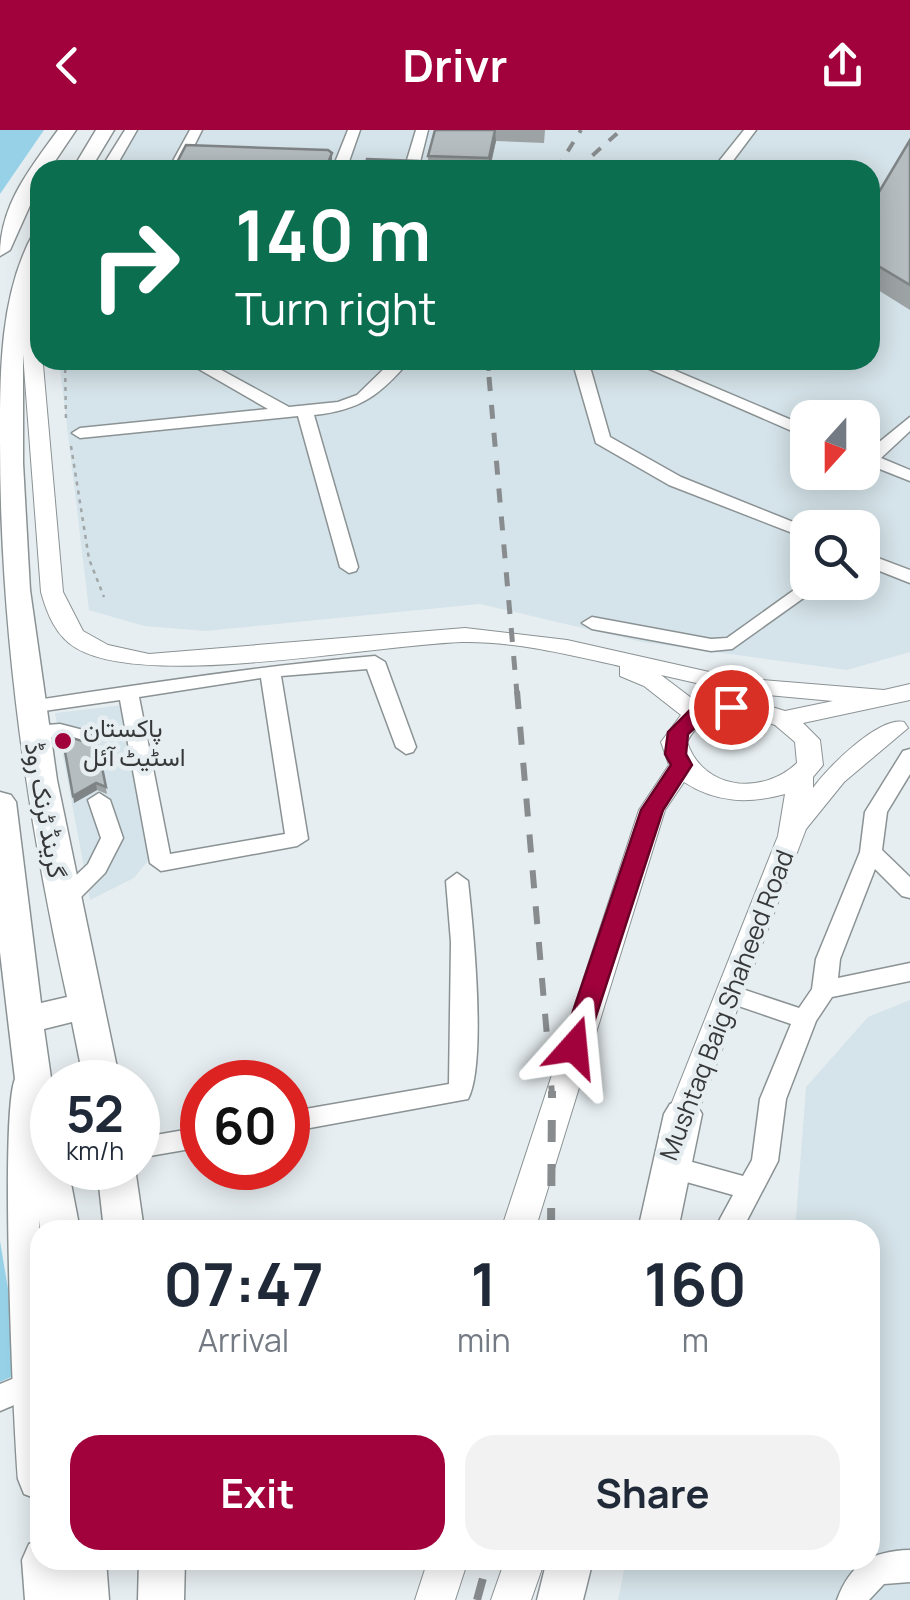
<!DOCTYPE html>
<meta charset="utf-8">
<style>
:root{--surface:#fff;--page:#f2f2f3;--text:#1f2937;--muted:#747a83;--accent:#a1023b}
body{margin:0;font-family:Manrope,Vazirmatn,sans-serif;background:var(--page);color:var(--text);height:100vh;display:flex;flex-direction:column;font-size:38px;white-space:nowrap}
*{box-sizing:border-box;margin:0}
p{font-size:32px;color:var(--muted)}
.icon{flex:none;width:55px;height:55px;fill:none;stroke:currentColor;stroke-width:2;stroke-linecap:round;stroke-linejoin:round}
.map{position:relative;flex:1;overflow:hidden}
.side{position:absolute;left:30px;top:1090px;width:850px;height:350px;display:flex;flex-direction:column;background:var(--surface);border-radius:30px;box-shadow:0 5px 25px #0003}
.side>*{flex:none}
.top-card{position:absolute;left:30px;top:30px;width:850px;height:210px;border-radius:30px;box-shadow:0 5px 25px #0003;background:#0b6e4f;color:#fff;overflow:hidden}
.needle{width:65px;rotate:201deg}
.tools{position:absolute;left:790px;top:270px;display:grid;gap:20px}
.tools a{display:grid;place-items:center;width:90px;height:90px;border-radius:20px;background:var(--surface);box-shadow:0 5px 25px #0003;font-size:50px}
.speed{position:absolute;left:30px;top:930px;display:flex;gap:20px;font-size:50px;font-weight:700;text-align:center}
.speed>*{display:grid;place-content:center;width:130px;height:130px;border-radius:50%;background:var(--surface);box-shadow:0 5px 25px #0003;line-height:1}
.speed small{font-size:25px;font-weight:400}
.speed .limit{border:15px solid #d22;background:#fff;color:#111}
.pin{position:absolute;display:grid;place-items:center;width:85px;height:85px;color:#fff;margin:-42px;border:5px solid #fff;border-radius:50%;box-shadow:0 2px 10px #0007}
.me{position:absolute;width:110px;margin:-55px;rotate:18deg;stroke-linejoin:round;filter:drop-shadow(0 0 8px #0008)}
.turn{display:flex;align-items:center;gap:35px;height:210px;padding:0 40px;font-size:45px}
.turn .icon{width:130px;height:130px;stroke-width:2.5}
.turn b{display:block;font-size:70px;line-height:85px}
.eta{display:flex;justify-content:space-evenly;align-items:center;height:170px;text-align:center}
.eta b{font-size:60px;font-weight:700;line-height:70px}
.cta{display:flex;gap:20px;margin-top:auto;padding:20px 40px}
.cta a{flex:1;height:115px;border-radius:30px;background:var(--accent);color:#fff;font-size:40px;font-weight:700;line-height:115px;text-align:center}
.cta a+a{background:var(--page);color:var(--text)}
header{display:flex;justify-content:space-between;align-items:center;height:130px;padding:0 40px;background:var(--accent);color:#fff;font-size:45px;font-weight:700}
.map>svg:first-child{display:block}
.built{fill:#d5e4ea;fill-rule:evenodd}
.green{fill:#97d1e7}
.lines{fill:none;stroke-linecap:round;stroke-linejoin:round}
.minor-casing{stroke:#8b9294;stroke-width:3}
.major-casing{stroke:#8b9294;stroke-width:2}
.highway-casing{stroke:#8b9294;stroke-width:3}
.path{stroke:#a1a6a8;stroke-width:2.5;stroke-dasharray:4 5;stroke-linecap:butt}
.minor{fill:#fff;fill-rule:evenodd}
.major{fill:#fff;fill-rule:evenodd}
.highway{fill:#fff;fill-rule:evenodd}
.rail-far3{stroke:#888c8e;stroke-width:4;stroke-dasharray:11 11;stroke-linecap:butt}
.rail-far2{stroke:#888c8e;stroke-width:5;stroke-dasharray:14 14;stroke-linecap:butt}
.rail-far1{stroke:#888c8e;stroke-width:6;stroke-dasharray:18 18;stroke-linecap:butt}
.rail{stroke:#888c8e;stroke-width:8;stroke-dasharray:22 22;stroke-linecap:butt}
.wall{fill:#9da3a5}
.shaded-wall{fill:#7f8486}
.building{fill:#b6bdc0;stroke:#7f8486;stroke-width:2.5}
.route{fill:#a1023b;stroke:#690126;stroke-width:2.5}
.poi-dot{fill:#a1023b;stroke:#e7eef1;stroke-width:4}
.labels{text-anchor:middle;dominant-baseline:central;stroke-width:9;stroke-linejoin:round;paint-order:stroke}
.poi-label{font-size:25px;fill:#363839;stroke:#e7eef1;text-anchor:start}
.street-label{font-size:25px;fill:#363839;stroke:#e7eef1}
</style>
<header><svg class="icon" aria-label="back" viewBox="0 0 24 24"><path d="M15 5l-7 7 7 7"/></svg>Drivr<svg class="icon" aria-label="share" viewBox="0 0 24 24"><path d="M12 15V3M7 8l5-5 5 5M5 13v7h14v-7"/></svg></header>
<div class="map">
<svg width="910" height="1470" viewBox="0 0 910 1470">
<rect width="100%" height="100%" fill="#e7eef1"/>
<path class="built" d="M131,0H910V522L847,540L642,512L480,474L206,501L144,496L89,480L59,230H870V40H107ZM808,288H862V342H808ZM808,398H862V452H808Z
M123,575L155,722L134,748L90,770L55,583Z
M910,870V1470H618L626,1430H870V1100H795L806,957L868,887Z"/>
<path class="green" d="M0,0H44L0,64Z
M0,1111L22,1242L0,1252Z"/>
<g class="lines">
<g class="minor-casing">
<path id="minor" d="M125,0H137L114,40H100Z
M190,0H202L182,40H168Z
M348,0H360L346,40H332Z
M416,0H428L418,40H404Z
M744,0H756L726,40H712Z
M183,230H203L289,277L338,272L357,265L393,230H410C380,265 361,280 314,285L358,437L356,441L349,443L340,437L298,286L80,308L72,303L80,298L268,279Z
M572,230H588L610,307L681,347L808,398V409L669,355L596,313Z
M629,230H650L808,297V308Z
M910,287V301L881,328L910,340V351L862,332V321L867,322Z
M862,422L910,440V453L862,434Z
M808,450L826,452L732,519L711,521L592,499L582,493L592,487L711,509L727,508Z
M375,526L385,532L416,617L413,622L406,624L396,617L367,539L281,546L308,709L297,716L161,741L150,733L120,570L30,583L20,577L30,571C145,554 259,536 375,526ZM261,548L285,704L170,724L139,567Z
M60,594L91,602L94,607L84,614L59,607L33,608L23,602L33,596Z
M910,619V644L887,682L882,720L910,747V768L902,766L875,739L840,829L838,848L910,833V851L832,867L816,891L786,969L778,1031L742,1100H714L733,1065L665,1046L661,1038L665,1030L674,1027L743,1046L752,1030L760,969L791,894L721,870L718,864L721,858L730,855L799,878L812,859L816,829L860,722L865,682L903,621Z
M99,663L110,670L123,708L105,743L71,777H55L52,771L55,765L88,734L101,708L88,670Z
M457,743L468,751C473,796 487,933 468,969L288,1002V982L449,954L451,812L446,751Z
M202,997V1017L138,1028V1008Z
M34,1240L40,1242V1264L0,1281V1254Z
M910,1420V1452L884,1454L869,1470H837C850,1434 871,1421 910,1420Z"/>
</g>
<g class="major-casing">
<path id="major" d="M26,139L35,144L63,462L83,501L108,515L149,524L465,498L567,510L736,548L884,560L910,554V570L803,593L820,610L823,635L813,647V658C827,638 879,586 904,592L908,598L844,652L806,699L686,1014L675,1018L664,1014L659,1005L778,706L785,664C749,674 716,673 684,652L665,680L535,1100H501L639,680L669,635L661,612L681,585L644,556L620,546V536C570,525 514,511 462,512C373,515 145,560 76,518C56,506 47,484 41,462L17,144ZM661,545L736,562L833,571L785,581L749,570L702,576ZM747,586L775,595L795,612L797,633C762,666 703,660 687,612C699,587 722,585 747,586Z
M428,1430H468L455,1470H415Z
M505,1430H545L531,1470H491Z"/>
</g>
<g class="highway-casing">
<path id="highway" d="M58,0H76L49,40H40V53L10,120L0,126C0,75 29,40 58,0Z
M96,0H114L90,40H72Z
M40,102L23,228V333L30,460L57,650L120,952H84L72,892L44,899L52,955V1038H68L80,1100H40L39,1090L40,1370L24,1364L18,1349C13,1286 0,985 15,949L0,822V662L11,665L16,672L41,873L67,867C26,683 0,499 0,311C0,241 0,165 33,104Z
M683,969L696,974L702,984L678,1100H638L664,984L670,974Z
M97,1038H135L144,1100H104Z
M40,1410V1430H106L109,1470H25L22,1430L29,1414Z
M139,1430H185L184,1470H138Z
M547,1430H593L583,1470H537Z"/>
</g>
<path class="path" d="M65,230L66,293
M71,316L89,429L104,467"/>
<use href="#minor" class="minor"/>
<use href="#major" class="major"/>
<use href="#highway" class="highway"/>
<path class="rail-far3" d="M556,40L581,0
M576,40L621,0
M488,230L489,249"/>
<path class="rail-far2" d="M489,247L517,564"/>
<path class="rail-far1" d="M517,561L552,964"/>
<path class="rail" d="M551,1100L552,961
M477,1470L488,1430"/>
</g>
<path class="wall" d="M435,0H545L544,13L496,11L490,40H428V26Z
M910,10V180L870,155V77Z
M95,603L107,664L97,660L74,673L82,611Z"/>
<path class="shaded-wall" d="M495,0L496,11L489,40V28Z
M332,23V40H325Z
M96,653L97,660L74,673L73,666Z"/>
<path class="building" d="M435,0H495L489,28L428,26Z
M910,10V155L870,131V77Z
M186,15L328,20L332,23L325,40H173Z
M367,29L418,31L415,40H364Z
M95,603L106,657L96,653L73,666L62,605L82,611Z"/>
<path class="route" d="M731,571L738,573V582L705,589L688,604L686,624L692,635L663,680L586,917L583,924H565L561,917L641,680L671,635L665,624L668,602L690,580Z"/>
<circle class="poi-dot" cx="63" cy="611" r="10"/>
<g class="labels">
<g class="poi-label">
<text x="83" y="597">پاکستان<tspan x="83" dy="29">اسٹیٹ آئل</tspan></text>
</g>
<g class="street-label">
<text transform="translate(46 680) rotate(80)">گرینڈ ٹرنک روڈ</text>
<text transform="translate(726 875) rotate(-69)">Mushtaq Baig Shaheed Road</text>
</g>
</g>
</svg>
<div class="tools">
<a><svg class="needle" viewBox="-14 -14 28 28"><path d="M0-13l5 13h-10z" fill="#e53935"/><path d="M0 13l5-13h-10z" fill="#747a83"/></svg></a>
<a><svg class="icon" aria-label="search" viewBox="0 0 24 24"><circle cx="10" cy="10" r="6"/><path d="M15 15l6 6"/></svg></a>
</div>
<div class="speed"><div>52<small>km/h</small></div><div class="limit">60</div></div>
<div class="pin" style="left:731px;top:577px;background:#d93025"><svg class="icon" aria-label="arrive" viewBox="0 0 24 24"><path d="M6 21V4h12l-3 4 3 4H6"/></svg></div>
<svg class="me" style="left:574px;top:917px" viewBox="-20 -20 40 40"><path d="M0-17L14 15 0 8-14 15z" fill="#a1023b" stroke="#fff" stroke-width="4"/></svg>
<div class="top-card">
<div class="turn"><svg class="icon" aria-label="right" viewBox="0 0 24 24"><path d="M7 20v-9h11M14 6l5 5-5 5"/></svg><div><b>140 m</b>Turn right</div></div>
</div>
<section class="side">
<div class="eta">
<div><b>07:47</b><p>Arrival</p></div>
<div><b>1</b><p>min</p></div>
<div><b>160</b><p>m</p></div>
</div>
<div class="cta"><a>Exit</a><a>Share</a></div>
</section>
</div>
